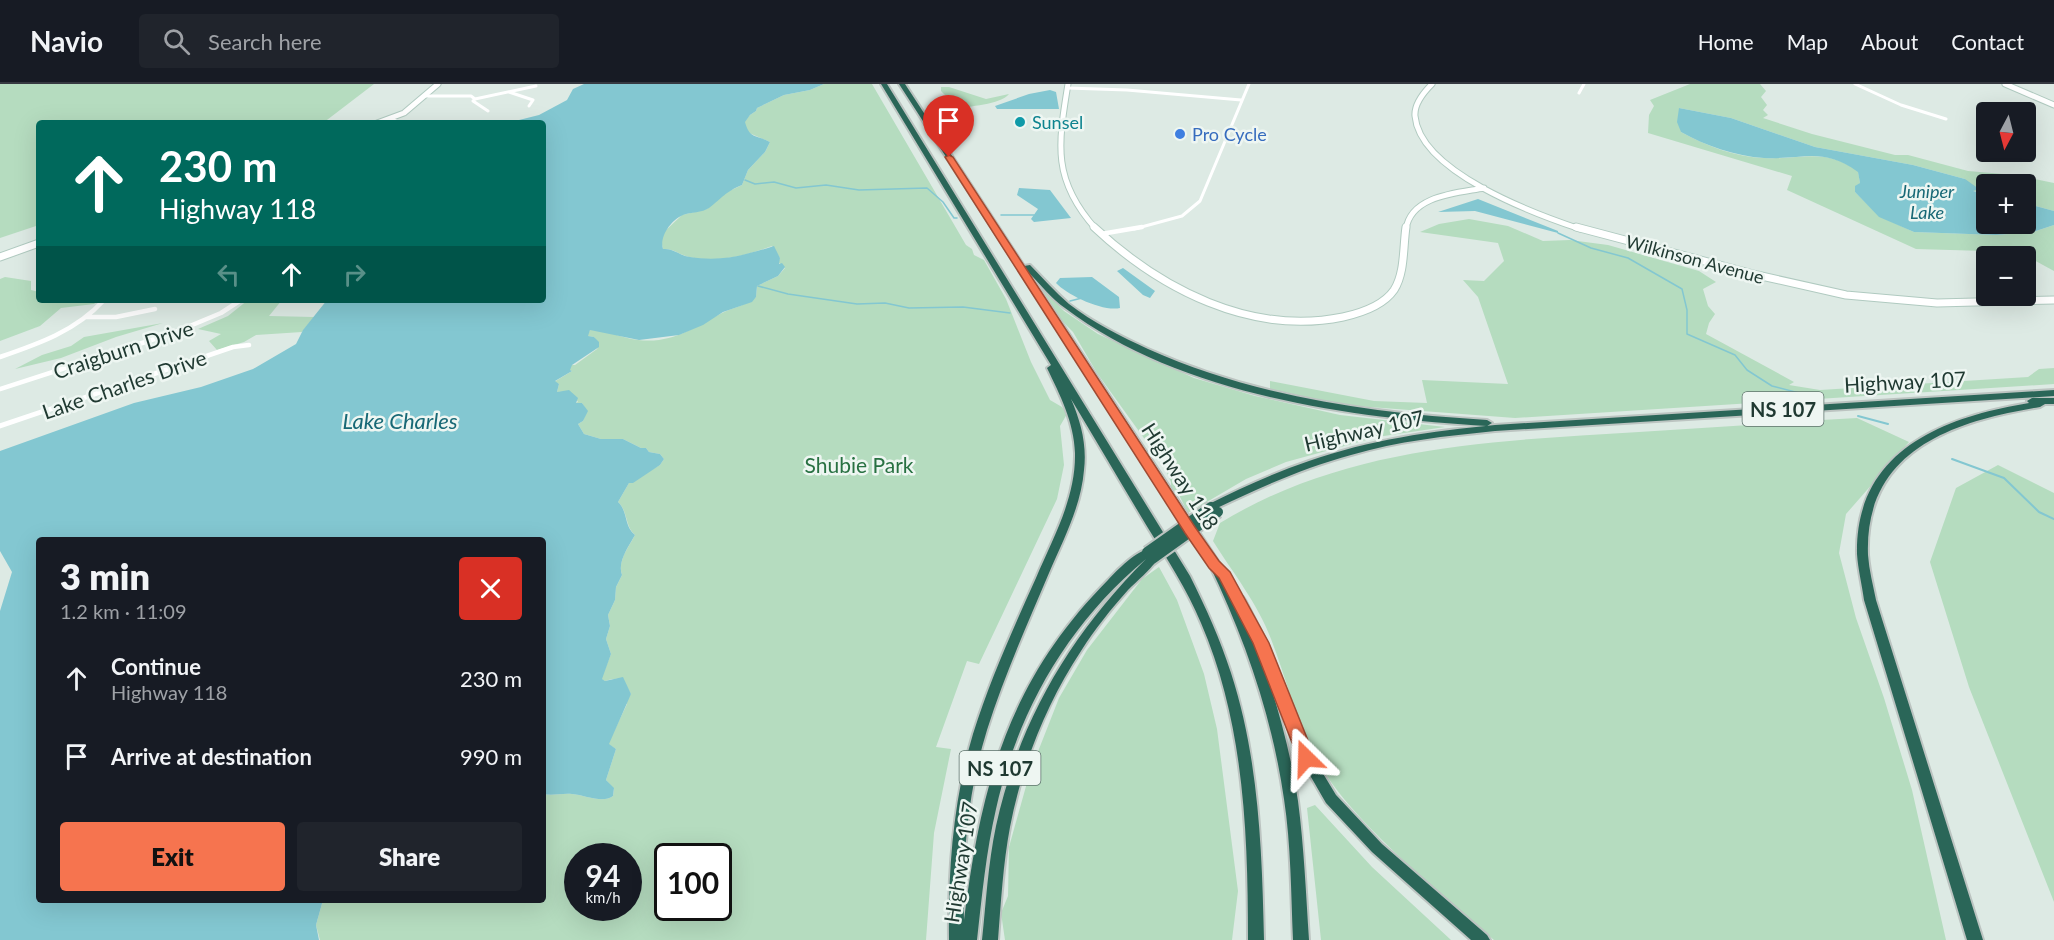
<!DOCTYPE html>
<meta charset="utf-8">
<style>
:root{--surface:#171b24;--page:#20242c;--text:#f1f3f6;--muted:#9ea1a6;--line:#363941;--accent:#f6744f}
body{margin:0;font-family:Lato,sans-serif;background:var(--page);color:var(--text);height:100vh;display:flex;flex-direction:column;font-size:22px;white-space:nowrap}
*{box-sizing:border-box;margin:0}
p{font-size:20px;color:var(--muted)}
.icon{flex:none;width:33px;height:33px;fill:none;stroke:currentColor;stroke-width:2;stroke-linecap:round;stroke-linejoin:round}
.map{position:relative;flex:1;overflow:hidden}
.panel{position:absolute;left:36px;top:453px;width:510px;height:366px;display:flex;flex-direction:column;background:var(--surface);border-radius:6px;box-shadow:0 6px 24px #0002}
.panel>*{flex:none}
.hud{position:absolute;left:36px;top:36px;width:510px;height:183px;border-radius:6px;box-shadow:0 6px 24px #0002;background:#00695c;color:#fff;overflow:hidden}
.needle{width:39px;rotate:187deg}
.controls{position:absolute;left:1976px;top:18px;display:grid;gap:12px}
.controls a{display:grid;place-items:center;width:60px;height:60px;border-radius:6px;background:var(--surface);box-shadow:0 6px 24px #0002;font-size:30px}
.speed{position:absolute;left:564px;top:759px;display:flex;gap:12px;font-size:30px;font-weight:700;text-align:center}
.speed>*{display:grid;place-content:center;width:78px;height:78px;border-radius:50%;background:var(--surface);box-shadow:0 6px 24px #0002;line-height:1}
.speed small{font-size:15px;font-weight:400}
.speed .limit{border:3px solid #111;border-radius:9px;background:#fff;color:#111}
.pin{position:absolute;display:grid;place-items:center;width:51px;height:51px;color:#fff;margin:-62px -26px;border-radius:50% 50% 50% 0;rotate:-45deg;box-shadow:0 0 6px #0007}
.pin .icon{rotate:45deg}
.me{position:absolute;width:66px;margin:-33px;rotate:338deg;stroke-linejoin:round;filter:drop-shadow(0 0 4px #0008)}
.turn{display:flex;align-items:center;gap:21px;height:126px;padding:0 24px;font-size:27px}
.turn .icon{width:78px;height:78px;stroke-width:2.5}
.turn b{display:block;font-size:42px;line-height:51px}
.lanes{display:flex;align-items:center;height:57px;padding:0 24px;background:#0003;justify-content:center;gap:30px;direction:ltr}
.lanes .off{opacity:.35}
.round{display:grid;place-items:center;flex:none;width:63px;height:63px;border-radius:6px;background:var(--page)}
.overview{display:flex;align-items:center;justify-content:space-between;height:102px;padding:0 24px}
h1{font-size:36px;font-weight:800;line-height:45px}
.cta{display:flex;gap:12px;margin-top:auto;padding:12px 24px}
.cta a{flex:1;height:69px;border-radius:6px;background:var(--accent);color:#111;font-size:24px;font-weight:800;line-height:69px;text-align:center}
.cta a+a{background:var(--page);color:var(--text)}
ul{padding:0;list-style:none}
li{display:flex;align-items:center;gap:18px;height:78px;padding:0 24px}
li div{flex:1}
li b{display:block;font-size:22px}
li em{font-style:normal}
header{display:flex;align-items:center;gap:36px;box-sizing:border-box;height:84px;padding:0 30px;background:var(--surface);border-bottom:2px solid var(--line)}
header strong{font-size:28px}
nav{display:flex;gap:33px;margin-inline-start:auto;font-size:21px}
.search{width:420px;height:54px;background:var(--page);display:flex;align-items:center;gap:15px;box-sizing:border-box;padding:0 21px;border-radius:6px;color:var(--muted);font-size:22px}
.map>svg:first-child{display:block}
.green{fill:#b5dcbf;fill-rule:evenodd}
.water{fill:#83c7d1}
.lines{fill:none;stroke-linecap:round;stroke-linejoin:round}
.stream-far1{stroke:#83c7d1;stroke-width:1.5}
.stream{stroke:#83c7d1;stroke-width:2}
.secondary-far1-casing{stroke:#b0cac0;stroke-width:7}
.secondary-casing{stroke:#b0cac0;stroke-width:9}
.highway-casing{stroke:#bcc4c1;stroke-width:4}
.street-far2{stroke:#fff;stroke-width:3}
.street-far1{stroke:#fff;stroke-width:4.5}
.street{stroke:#fff;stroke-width:5}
.secondary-far1{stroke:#fff;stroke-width:5}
.secondary{stroke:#fff;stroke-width:7}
.highway{fill:#2a6658;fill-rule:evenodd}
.highway-bridge-casing{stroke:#bcc4c1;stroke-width:14;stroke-linecap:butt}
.highway-bridge{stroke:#2a6658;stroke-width:10}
.route{fill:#f6744f;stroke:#a04b33;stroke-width:1.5}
.culture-dot{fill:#0f9aa8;stroke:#eef6f2;stroke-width:2}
.shop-dot{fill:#3f7fe0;stroke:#eef6f2;stroke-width:2}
.labels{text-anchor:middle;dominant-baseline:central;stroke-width:5;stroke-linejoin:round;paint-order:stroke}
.far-culture-label{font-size:18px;fill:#0d838f;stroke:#eef6f2;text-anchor:start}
.far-shop-label{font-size:18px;fill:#366cbe;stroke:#eef6f2;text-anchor:start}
.far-water-label{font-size:18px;font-style:italic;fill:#186976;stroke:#eef6f2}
.far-street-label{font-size:18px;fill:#1f3931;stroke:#eef6f2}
.shield{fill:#eef6f2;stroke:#5d726b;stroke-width:1.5}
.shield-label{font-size:20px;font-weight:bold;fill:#1f3931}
.street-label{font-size:21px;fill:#1f3931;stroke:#eef6f2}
.park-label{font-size:21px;fill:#287142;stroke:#eef6f2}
.water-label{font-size:22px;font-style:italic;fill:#186976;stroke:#eef6f2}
</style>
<header>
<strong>Navio</strong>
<div class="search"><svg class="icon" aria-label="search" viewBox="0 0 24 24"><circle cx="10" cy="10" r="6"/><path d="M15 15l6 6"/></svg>Search here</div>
<nav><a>Home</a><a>Map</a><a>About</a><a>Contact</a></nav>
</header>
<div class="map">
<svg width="2054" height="856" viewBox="0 0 2054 856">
<rect width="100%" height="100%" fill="#ddeae4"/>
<path class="green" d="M0,0H374L323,39H39V141L0,154Z
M824,0H872L966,161L972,165L974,171L984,176L1006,215L1031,278L1050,316L1062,323L1067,330L1060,342L1064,381L1057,415L979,580L967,577L936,663L951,665L934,749L926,856H320L316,841L323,816H543V710C553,712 562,709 572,710C585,711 603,720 613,712L614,705L606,696L616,665L608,660L627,620L625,618L631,610C624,597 623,591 605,597L601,595L611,570L606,555L610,542L608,531L615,516L616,503L622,491C617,477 629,463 635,451C625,443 628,427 618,418L629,399L660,381L664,375L660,370L649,368L646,364H641L623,355H601L584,350L578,340L583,337L587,327L582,319H575L578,318C572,308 568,307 557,308L559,300L554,298L572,287L569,286L571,281H575L597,265L599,261L594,253L587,252L590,246C609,246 620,254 638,256C674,260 693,243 722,229C734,223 745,222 756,213L757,202L778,192L785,184L778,178L780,174L772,162C745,172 718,179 689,173C680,171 673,164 663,165L661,156L664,148L682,131L707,125L721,111L742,101L748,86L765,68L770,58L747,48L744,38L750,31L756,27L757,24L784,11L810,6ZM578,772H628V824H578ZM668,772H718V824H668Z
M1690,0H1760L1766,7L1761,13L1767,21L1763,26L1768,31L1763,34L1812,50L1895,71H1908L1968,87L2015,91L2054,99V127L2025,119V100H1986V110L1971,106L1965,95L1913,81L1815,63L1731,34L1679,24L1681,48C1706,62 1736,73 1764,74C1802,76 1824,63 1858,87L1860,99L1855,108L1879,132L1914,148L1996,151L2033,148L2054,141V187L2019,168L1916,165L1787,106L1792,92L1648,49L1649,31L1654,22L1650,16Z
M941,3H949L986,15L1009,10C1000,21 969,22 954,25L948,20V14L941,7Z
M1469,135L1508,142L1543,157L1570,156L1608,161L1699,187L1716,198L1703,205L1708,222L1715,230L1709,239L1706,250L1794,298L1789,301L1820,306L2028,293L2039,285L2054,284V300L1515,334L1343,321L1270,305V297L1374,317L1427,319L1422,296L1508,300L1478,213L1463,196L1484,197L1504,177L1498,159L1420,148L1439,140Z
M5,193L31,197V206L39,208V216H99L94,220L61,224L40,242L0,257V195Z
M1039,201L1064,227L1098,250L1194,294L1255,312L1340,331L1445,343L1377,353L1286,378L1246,395L1188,429L1178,409L1171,404V398L1164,382L1097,289L1073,248L1055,230Z
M248,216H282L269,232L314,233L302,248L256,251L244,258L217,266L209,257L221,250L198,245L228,232Z
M163,239L116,253L61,274L15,285L42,271L71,262L84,253Z
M1857,334L1909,358L1846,430L1839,469L1856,534L1884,614L1912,706L1946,856H1494C1438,806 1348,736 1314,671C1295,634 1286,593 1271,555C1258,520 1233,489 1213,457L1220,439C1348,361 1494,357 1639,348C1712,344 1784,338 1857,334Z
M1998,381L2054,409V818L1969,603L1930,478L1956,404Z
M1159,483L1177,516L1204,590L1217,645L1238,807L1232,856H1005L1001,829L1008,812L1009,763L1030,688L1059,614L1087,566L1142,495Z
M1315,721L1372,783L1451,856H1321L1307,724Z"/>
<path class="water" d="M584,0H824L810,6L784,11L757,24L756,27L750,31L745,38C750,56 756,50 770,58L765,68L748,86L742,101C725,108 722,114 709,124C702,129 691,128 683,131C671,136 659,153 663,165C674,164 680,172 690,173C722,178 745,171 774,162L780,174L779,180L782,179L785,183L778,192L757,202L756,213L752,218L723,228L703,241L679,251L639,256L590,246L588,252L594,253L599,258V263L572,281L570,286L572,287L555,297L559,300L557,308L569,306L578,314L576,319H582L588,327L583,337L578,340L584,350L601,355H623L641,364H646L649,368L660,370L664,375L660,381L633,399H629L618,418C628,427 624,443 635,451C629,462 617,478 622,491L616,503L615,516L608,531L610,542L606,555L611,570L602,595L605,597L623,593L631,610L609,660L616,665L606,696L614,704L613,712C603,720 585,711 572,710C562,709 553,712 543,710V456H39V816H323L316,841L319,856H0V527L12,488L0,467V367L134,319L201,303L253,285L296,260L303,246L327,216H543V39H507L539,31L567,16L573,5Z
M1050,6L1056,8L1059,25H997L995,22L1029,10Z
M1679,24L1731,34L1815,63L1913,81L1965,95L1979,105L1973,107L1986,110V140H2025V119L2054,127V141L2033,148L1996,151L1914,148L1879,133L1855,108V102L1860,99L1858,88C1822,62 1803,76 1764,74C1735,72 1706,62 1681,48L1677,38Z
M1019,104L1050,106L1071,134L1034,138L1031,135L1038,125L1017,111Z
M1478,115L1558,147V149L1475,127L1438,128Z
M1123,184L1155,207L1150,214L1143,211L1117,187Z
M1092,193L1119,213L1120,224C1103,228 1067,211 1056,199L1060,194Z"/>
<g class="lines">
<path class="stream-far1" d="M745,96L755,100L774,98L796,104L826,101L859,106L927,104L943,118L954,134H957
M1001,131H1034
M1558,149L1591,164L1628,174L1682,205L1687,226V250L1735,271L1747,286L1772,302L1818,314
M758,202L788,210L857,220L885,219L909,224L963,223L1010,229
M1070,217L1082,214"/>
<path class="stream" d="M1858,332L1888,340
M1952,375L2004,394L2039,428L2054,435"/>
<g class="secondary-far1-casing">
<path id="secondary-far1" d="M1068,0C1058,61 1052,96 1096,145
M1432,0C1424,8 1414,20 1415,32C1420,88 1535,130 1580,145
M2005,0L2054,21
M377,39L404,29L438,0
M1406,145C1411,111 1458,109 1484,104"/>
</g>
<g class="secondary-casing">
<path id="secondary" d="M1094,143C1160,205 1251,252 1343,233C1361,229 1383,222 1394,206C1405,189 1403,163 1406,143
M1576,143L1757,191L1846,211L1937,219L2054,216
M0,173L39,159"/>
</g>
<g class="highway-casing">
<path id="highway" d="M881,0H887L1190,492C1206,524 1220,555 1231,589C1259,675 1262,767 1264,856H1248C1248,750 1244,638 1201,539C1187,505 1167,475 1148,444C1122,401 1097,358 1071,315C1081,338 1087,361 1084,386C1081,423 1063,456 1049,489C1027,541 1004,592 987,646C968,707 962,772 964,836C981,700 1009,596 1108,496C1116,487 1140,463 1151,465L1152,468L1148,473H1155L1157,476C1149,487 1138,496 1128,506C1111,525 1095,545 1081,567C1046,620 1022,681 1010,743C1003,780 1001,818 998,856H982C986,818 988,780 996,742C1019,637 1070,551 1146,475C1068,540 1018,626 996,725C986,768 982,812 977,856H949C948,786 953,717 973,650C990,596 1013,545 1036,494C1053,454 1076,414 1075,369C1074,338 1060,311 1047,284L1051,281Z
M899,0H905L1024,182L1030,181C1043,194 1055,208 1069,220C1092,238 1122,253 1148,265C1255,313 1371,329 1487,336L1492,339L1487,342C1349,334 1178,310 1065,224C1052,215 1041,201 1029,189L1218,477L1236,513H1243L1245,516L1267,559L1313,673L1336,711L1382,760L1487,851L1490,856H1471L1372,768L1326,719L1300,674L1264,582C1279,626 1291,671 1298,717C1304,763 1306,810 1309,856H1293C1291,809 1291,761 1284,715C1272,632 1245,555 1209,480Z
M2054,306V312L1495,347C1446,352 1398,357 1351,371C1303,384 1259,404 1215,425L1211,426L1206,423L1207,421C1241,404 1274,389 1309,377C1369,356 1432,347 1495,341Z
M2032,314H2054V320H2045L2040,323C1955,337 1864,365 1868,471C1869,486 1873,501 1876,516L1983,856H1967L1864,516C1862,501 1858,485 1857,470C1855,367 1943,333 2029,319L2027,317Z"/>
</g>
<path class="street-far2" d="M1855,0L1901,21L1946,35
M1067,4L1127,6L1241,16
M509,8L533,16L529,22
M1579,9L1584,0
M426,12H471L475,15L473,17L488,27
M475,15L536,2
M392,35L401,39
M1134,145L1182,132L1200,117L1249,0"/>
<path class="street-far1" d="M1101,150L1142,143
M86,233H116L155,225
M0,273C38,260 76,247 104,216
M0,305L173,249L221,229L241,216
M42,328L233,263L249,261"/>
<path class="street" d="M0,342L47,326"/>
<use href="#secondary-far1" class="secondary-far1"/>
<use href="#secondary" class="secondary"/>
<use href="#highway" class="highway"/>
<g class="highway-bridge-casing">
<path id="highway-bridge" d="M1147,468L1211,423
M1151,476L1218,428"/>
</g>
<use href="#highway-bridge" class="highway-bridge"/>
</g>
<path class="route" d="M949,71L953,73L1195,443L1219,477L1230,488L1269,559L1315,674L1313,679L1306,681L1300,679L1298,674L1253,559L1219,494L1209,484L1185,449L945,73Z"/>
<circle class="culture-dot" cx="1020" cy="38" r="6"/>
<circle class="shop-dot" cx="1180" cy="50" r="6"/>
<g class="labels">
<g class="far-culture-label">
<text x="1032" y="38">Sunsel</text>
</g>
<g class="far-shop-label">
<text x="1192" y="50">Pro Cycle</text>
</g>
<g class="far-water-label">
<text x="1927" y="107">Juniper<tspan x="1927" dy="21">Lake</tspan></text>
</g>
<g class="far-street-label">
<text transform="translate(1695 175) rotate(15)">Wilkinson Avenue</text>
</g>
<g class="shield">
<rect x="1742.5" y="308" width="81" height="34" rx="4.5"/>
<rect x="959.5" y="667" width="81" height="34" rx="4.5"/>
</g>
<g class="shield-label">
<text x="1783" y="325">NS 107</text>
<text x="1000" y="684">NS 107</text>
</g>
<g class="street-label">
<text transform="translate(123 265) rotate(-18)">Craigburn Drive</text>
<text transform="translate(1905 297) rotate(-3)">Highway 107</text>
<text transform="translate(124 300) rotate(-19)">Lake Charles Drive</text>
<text transform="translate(1364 346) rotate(-13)">Highway 107</text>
<text transform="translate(1181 392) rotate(57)">Highway 118</text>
<text transform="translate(960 778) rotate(-81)">Highway 107</text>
</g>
<g class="park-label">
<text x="859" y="380">Shubie Park</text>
</g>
<g class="water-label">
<text x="400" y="336">Lake Charles</text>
</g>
</g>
</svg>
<div class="controls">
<a><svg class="needle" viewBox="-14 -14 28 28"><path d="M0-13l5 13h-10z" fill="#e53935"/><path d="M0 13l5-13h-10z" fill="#9ea1a6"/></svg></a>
<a>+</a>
<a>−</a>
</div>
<div class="speed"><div>94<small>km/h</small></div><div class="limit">100</div></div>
<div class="pin" style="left:949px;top:73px;background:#d93025"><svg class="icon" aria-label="arrive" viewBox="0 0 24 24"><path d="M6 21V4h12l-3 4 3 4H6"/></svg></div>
<svg class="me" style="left:1306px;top:674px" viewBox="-20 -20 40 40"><path d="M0-17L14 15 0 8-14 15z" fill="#f6744f" stroke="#fff" stroke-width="4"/></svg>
<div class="hud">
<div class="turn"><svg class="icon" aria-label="ahead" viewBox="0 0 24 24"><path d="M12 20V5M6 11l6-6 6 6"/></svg><div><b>230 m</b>Highway 118</div></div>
<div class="lanes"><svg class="icon off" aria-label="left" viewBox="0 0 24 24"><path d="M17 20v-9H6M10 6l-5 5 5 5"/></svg><svg class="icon" aria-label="ahead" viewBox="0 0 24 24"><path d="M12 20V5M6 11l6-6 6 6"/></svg><svg class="icon off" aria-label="right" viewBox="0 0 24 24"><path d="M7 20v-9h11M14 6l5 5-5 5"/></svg></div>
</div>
<section class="panel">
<div class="overview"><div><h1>3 min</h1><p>1.2 km · 11:09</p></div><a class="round" style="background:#d93025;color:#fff"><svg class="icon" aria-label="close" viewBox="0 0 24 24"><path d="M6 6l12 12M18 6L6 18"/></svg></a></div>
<ul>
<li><svg class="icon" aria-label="ahead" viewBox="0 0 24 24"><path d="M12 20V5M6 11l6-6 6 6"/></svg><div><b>Continue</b><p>Highway 118</p></div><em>230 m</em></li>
<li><svg class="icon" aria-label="arrive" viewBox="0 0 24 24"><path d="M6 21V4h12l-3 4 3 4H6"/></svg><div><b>Arrive at destination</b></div><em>990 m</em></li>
</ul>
<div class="cta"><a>Exit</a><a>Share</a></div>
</section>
</div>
